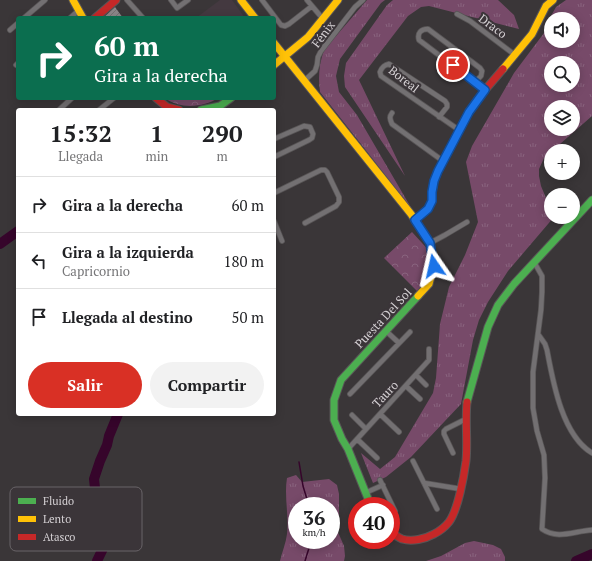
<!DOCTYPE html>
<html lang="es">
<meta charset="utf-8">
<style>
:root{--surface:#fff;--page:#f2f2f2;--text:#202124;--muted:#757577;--line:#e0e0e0;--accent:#d93025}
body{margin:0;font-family:"PT Serif",serif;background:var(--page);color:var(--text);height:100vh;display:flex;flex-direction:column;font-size:15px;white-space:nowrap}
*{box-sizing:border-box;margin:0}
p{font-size:13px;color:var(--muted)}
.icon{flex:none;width:22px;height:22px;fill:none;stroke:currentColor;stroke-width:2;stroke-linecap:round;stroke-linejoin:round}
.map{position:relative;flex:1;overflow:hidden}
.drawer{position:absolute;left:16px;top:108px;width:260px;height:308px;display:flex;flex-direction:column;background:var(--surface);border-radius:4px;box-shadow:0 2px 10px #0003}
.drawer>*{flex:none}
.guide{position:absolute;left:16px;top:16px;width:260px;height:84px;border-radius:4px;box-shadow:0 2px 10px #0003;background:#0b6e4f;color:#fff;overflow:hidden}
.tools{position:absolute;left:544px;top:12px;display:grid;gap:8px}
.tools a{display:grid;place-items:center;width:36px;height:36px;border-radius:50%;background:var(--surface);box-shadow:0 2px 10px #0003;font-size:20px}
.speed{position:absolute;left:288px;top:497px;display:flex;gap:8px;font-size:20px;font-weight:700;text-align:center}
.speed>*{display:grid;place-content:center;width:52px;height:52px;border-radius:50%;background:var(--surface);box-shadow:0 2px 10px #0003;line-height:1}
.speed small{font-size:10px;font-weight:400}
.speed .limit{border:6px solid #d22;background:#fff;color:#111}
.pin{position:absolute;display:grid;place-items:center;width:34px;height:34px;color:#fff;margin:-17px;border:2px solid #fff;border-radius:50%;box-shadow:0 1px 4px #0007}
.me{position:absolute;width:44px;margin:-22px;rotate:349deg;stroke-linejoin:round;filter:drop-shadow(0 0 3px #0008)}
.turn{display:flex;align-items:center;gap:14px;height:84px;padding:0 12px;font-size:18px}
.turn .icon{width:52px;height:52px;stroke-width:2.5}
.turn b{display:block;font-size:28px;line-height:34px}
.eta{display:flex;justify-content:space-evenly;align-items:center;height:68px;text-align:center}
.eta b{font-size:24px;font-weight:700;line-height:28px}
.button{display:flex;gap:8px;margin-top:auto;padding:8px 12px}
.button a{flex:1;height:46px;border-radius:24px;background:var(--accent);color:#fff;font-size:16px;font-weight:700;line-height:46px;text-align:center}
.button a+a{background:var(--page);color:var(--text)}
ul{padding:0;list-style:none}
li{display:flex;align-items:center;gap:12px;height:56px;padding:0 12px;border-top:1px solid var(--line)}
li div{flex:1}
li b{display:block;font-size:15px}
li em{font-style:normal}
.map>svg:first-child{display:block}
.built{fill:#443940}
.grass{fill:url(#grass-tufts);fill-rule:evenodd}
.park{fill:url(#park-crowns)}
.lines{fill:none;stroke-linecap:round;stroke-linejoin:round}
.stream{stroke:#36052b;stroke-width:1.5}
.river{stroke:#36052b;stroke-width:10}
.building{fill:url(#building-hatch)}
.street-casing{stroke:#585556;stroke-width:6}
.fast-casing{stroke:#585556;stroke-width:9}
.slow-casing{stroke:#585556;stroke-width:9}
.jam-casing{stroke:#585556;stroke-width:9}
.street{stroke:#737072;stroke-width:4.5}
.fast{stroke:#4caf50;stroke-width:7}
.slow{stroke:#ffc107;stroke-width:7}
.jam{stroke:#c62828;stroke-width:7}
.route-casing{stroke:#114b97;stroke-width:10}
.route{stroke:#1a73e8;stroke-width:7}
.labels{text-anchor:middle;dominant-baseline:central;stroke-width:4;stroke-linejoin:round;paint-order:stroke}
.street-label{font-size:12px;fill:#d5d1d4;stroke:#3b3539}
.key{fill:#3b3539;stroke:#696468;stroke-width:1}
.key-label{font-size:11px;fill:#d5d1d4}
</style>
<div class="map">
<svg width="592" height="561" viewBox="0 0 592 561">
<defs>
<pattern id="grass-tufts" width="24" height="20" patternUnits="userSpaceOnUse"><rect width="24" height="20" fill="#774a69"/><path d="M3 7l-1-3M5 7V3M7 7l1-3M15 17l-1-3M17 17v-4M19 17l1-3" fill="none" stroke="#89637e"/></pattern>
<pattern id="park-crowns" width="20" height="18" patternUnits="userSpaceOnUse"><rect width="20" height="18" fill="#774a69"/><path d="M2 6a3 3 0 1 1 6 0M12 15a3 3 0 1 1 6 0" fill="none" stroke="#89637e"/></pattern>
<pattern id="building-hatch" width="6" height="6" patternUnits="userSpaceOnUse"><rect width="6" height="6" fill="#8b8789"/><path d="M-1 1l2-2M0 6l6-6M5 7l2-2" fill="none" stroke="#747173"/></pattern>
</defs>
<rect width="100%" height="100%" fill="#3a3638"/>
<path class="built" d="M220,0H232L245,18H196Z"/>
<path class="grass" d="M367,0H385L381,3L340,59L336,76L339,92L357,115L413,211L372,158L320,92C318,78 319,64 324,50Z
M393,0H498L514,15L519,29L429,6L421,7L408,16L359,80L405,176L345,87L344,76L346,63L387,5Z
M566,0H592V116L544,158L539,169V176L541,186L551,210V217H554L508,271L488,302L479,320L473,340L461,404L411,457L386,477L373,483L361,453L380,469L395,457L433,393L436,378L440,324L449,287L465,255L478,222L466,162L472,146L514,73L544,33L551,16L556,7ZM551,19H573V41H551ZM551,63H573V85H551ZM551,107H573V129H551Z
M296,475L302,482L329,479L337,485L339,494V522L337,530L344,546L345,556L344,561H280C282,552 286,543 287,534C289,515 284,496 287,478ZM297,506H331V540H297Z
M474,541L493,545L501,549L505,557V561H426L441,556L465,543Z"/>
<path class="park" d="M165,98H218C203,108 179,109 165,98Z
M412,232L432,254L434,266L420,294L384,258Z"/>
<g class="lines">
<path class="stream" d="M299,462L303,486L309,506
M305,561L309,548L308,540"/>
<path class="river" d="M0,244L18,231
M97,561L108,538L102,522L100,514L95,488L94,479L100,461L107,445L109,436L118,414
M576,561L592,554"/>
</g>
<path class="building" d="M115,7L123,18H103Z"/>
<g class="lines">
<g class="street-casing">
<path id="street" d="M127,0L143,18
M171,0L177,8L188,0
M262,0L281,25L285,26L289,24L312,6
M307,0L323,19
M457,14L470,21L515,55
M24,18L45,0
M70,18L78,11
M10,30L18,23
M16,65L18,63
M304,81L315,71L317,65L318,57L321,51L355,7L363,0
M475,82L481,76L482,71L480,68L428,29C421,29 417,33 419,40L485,90
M59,110L72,98
M99,110L114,98
M392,113C389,117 390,119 392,124L443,161
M439,117L447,107V104L445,101L389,64C384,65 382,67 380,72L381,76L459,130
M274,139L304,126L310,127L313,134L312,138L309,140L274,157
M274,193L321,170H325L327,172L339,197V202L336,206L305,223
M274,221L282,241
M430,243L445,235L467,222
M534,262L542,276V292L541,310L533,372V408L537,431L544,455L545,478L542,529C558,540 574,531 592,530
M386,331L399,343
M538,334L545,344L547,350C553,382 562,435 592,453
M416,375L426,385
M406,386L420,399
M350,394L410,332
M380,414L399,432
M352,415L366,429
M357,439L377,458
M348,449L429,360V349
M453,453L444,434V431L446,429L466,419
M413,461L437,509
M380,480L395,511
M424,483L461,489
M365,493L383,485"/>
</g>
<g class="fast-casing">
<path id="fast" d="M201,110L220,106L231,98
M467,402L488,327L498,305L514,284L592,200
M371,506L348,449L342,439L334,420V400L341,380L418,296"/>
</g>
<g class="slow-casing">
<path id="slow" d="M73,0L83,18
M241,0L255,18
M274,43L411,214L430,243L434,266L429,284L418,296
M274,65L308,37L338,0
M503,69L532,34L546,6L553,0"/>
</g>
<g class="jam-casing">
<path id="jam" d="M95,18L116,0
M156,98L167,107L179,110
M415,220L428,209L432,201V192L434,181L438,171L469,112L485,90L503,69
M391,533C395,535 398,537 402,539C412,542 425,539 434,534C440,531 445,527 449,522C458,510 464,476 466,461C468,441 465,422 467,402"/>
</g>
<use href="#street" class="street"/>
<use href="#fast" class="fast"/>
<use href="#slow" class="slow"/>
<use href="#jam" class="jam"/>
</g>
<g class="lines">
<g class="route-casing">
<path id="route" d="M434,266L430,243L415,220L428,209L432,201V192L434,181L438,171L469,112L485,90L453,65"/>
</g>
<use href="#route" class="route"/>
</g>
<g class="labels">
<g class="street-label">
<text transform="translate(493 26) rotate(37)">Draco</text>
<text transform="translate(323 34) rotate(-53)">Fénix</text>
<text transform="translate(404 79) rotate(38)">Boreal</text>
<text transform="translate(383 318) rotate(-47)">Puesta Del Sol</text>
<text transform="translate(385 394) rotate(-47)">Tauro</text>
</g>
</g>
<rect x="10" y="487" width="132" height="64" rx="6" class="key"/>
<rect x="18" y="498" width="18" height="6" fill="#4caf50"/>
<rect x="18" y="516" width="18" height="6" fill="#ffc107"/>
<rect x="18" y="534" width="18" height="6" fill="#c62828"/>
<g class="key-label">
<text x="43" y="505">Fluido</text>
<text x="43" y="523">Lento</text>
<text x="43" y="541">Atasco</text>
</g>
</svg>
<div class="tools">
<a><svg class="icon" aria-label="sound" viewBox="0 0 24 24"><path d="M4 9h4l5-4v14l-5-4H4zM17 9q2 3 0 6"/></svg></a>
<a><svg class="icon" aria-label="search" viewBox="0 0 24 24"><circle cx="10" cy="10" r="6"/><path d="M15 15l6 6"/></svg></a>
<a><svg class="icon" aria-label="layers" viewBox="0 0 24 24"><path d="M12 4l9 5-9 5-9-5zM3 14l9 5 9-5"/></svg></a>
<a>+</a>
<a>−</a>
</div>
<div class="speed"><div>36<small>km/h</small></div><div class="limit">40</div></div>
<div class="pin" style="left:453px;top:65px;background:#d93025"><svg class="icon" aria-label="arrive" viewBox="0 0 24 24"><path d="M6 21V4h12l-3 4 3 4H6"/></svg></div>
<svg class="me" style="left:434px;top:266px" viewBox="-20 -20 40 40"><path d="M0-17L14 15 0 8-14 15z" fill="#1a73e8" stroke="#fff" stroke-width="4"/></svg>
<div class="guide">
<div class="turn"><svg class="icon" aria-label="right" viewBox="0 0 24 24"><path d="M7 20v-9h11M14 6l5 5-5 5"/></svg><div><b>60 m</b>Gira a la derecha</div></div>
</div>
<section class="drawer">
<div class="eta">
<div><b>15:32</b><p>Llegada</p></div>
<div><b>1</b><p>min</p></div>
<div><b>290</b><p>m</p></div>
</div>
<ul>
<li><svg class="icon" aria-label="right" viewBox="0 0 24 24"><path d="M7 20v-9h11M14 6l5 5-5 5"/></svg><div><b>Gira a la derecha</b></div><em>60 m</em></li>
<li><svg class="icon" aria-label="left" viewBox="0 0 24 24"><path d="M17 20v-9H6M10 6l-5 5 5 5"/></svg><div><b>Gira a la izquierda</b><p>Capricornio</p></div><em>180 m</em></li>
<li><svg class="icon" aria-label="arrive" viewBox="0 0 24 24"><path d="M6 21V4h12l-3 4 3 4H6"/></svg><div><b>Llegada al destino</b></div><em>50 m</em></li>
</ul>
<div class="button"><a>Salir</a><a>Compartir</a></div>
</section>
</div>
